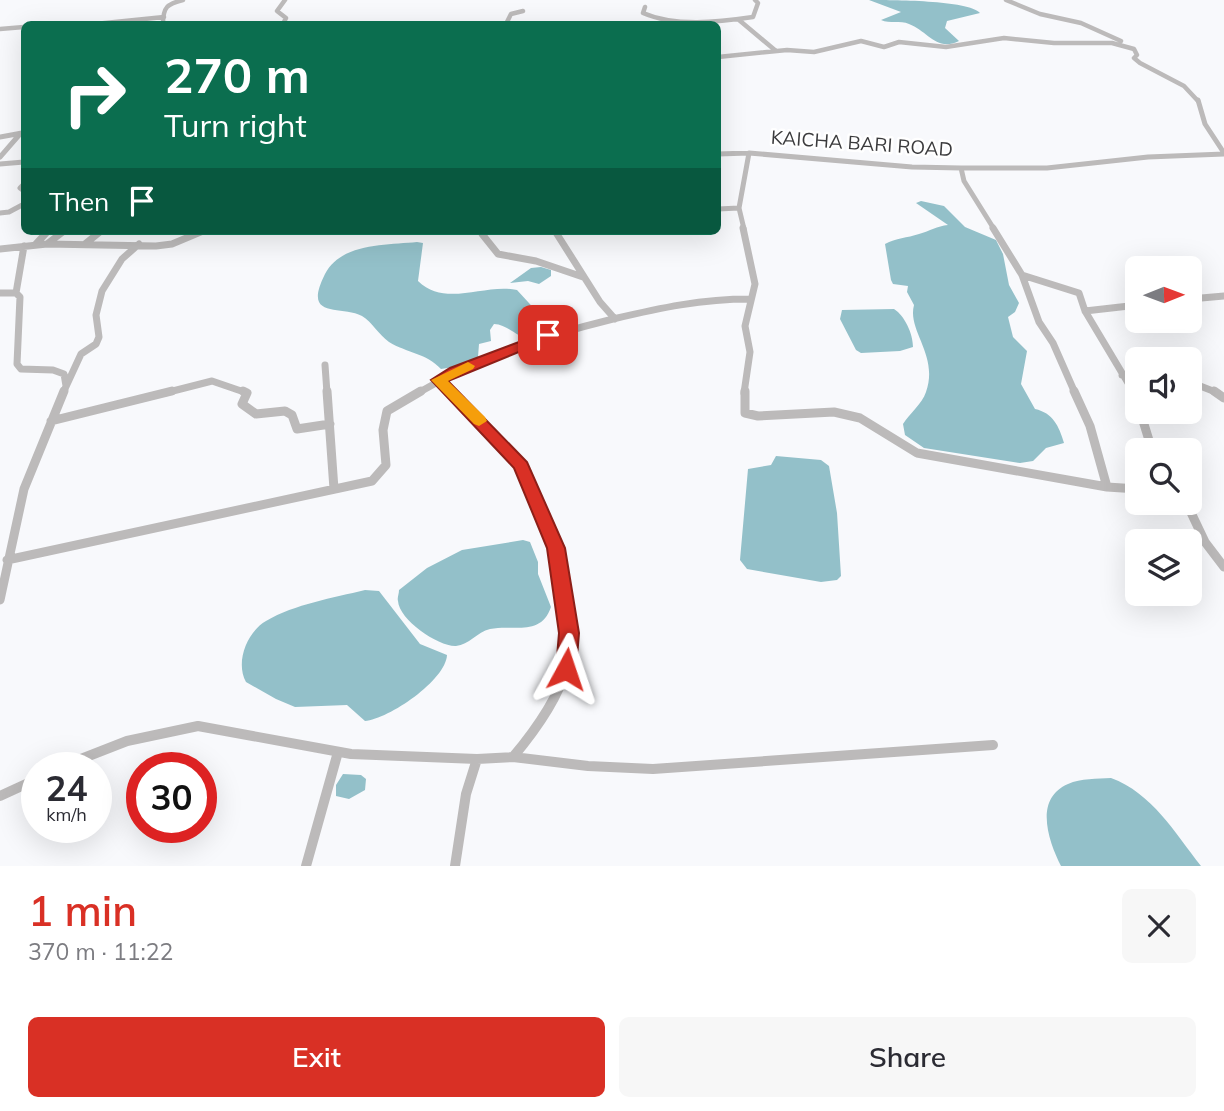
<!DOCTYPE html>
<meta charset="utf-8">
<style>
:root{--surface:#fff;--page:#f7f7f7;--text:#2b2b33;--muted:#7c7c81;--accent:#d93025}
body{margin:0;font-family:Mulish,sans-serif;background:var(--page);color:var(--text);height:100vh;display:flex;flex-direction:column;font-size:26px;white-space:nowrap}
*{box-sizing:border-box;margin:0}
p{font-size:23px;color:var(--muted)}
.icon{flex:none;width:38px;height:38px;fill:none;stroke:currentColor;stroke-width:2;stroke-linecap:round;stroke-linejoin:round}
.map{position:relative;height:866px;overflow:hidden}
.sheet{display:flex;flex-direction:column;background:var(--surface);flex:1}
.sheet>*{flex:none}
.top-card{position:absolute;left:21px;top:21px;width:700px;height:214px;border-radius:10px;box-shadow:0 7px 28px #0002;background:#0b6e4f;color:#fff;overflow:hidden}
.needle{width:46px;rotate:89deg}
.buttons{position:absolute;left:1125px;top:256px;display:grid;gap:14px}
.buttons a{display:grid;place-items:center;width:77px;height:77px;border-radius:10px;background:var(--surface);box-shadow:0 7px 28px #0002;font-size:35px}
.speed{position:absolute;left:21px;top:752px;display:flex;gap:14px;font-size:35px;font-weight:700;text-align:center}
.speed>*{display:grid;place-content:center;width:91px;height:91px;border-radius:50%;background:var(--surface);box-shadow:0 7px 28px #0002;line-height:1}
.speed small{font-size:18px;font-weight:400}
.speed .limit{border:10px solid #d22;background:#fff;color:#111}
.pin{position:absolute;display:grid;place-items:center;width:60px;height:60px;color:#fff;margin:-30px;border-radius:14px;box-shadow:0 4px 10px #0006}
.me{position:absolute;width:77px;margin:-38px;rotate:5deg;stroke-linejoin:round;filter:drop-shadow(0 0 5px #0008)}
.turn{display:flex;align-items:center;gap:24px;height:147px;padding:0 28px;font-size:32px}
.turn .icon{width:91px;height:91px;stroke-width:2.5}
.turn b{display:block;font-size:49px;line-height:60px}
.then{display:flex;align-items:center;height:66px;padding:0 28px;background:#0003;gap:14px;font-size:26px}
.round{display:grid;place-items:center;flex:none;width:74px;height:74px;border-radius:10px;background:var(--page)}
.headline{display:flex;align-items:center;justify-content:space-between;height:119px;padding:0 28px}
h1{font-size:42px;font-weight:600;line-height:52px;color:var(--accent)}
.button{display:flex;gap:14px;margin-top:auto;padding:14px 28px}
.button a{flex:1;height:80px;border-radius:10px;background:var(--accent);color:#fff;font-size:28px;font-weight:600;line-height:80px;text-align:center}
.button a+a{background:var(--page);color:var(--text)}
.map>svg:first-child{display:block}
.water{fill:#93c0c9}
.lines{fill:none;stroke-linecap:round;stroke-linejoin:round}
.street-far4{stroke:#bcbaba;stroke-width:4.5}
.street-far3{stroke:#bcbaba;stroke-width:5}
.street-far2{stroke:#bcbaba;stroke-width:7}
.street-far1{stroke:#bcbaba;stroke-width:9}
.street{stroke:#bcbaba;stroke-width:10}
.route{fill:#d93025;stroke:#8d1f18;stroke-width:2}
.slow{fill:#f59e0b}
.labels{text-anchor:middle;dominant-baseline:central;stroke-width:5;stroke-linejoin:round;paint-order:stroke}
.street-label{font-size:19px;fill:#3b3b3d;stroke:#fff}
</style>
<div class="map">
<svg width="1224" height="866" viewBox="0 0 1224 866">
<rect width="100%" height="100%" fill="#f8f9fc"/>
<path class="water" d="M869,0C890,0 969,0 980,13L947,21L945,28L959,41C936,52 928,31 909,24C900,20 890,24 881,20L901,12Z
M921,201L944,206L965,227L996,240L1003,254L1009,285L1019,303L1015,312L1008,317L1013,337L1027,351L1021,384L1035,409C1053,413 1059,426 1064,443L1046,448L1033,461L1020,463L924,448L905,435L903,424C909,414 922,404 926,392C939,355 907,331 914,305L907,292L908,286L893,284L891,280L885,244C896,238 907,238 919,234C930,231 937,226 948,225L916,203Z
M417,242L423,243L418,281C446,308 484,283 517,290L551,327C523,354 516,325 494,324L490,330L491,341L479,344L478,357L454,367L441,369C426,353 407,353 389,342C379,335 372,322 362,316C340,305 302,320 325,274C341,243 386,245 417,242Z
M541,267L551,270V276L539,284L528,281L510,283L531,268Z
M894,309C905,316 913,334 913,347L900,351L861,353L856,350L840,319L842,310Z
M776,456L821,460L829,466L837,513L841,576L837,580L821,582L747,569L740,560L748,469L771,465Z
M523,540L530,542L538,562V574L551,607C541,637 513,624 490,629C477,632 469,645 456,646C439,647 399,620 398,601C397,598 399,594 399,590L427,568L462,550Z
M365,590L379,591L420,644L447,655C446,680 389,719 365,721L347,705L295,707L276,699L246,682C235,662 247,632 266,621C295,604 333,598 365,590Z
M343,774L361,775L366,779L365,790L349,799L336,796V785Z
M1111,778C1152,793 1175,833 1201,866H1061C1049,842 1033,799 1068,784C1081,778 1097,779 1111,778Z"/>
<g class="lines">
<path class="street-far4" d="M1006,0L1040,14L1081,23L1121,41
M645,7L643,13C675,27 719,22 753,17L758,3L755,0
M739,20L776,51
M95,24L164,17
M163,24C163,7 167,4 183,0
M283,24L286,18L277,11L285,0
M506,24L511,14L523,11
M0,29L24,27
M718,57L787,50L814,52L861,41L884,47L899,42L946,47L1004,38L1054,43H1112L1134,49L1137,55L1134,58L1140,63L1184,86L1198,101"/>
<path class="street-far3" d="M1198,100L1205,124L1224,153
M0,137L22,133
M718,154L749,153
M0,157L20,134
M0,164L24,162
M961,168L964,181L994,229
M24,184L20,188L24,191
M718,209L739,208
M0,213L9,212L24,204
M744,229L739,208L749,153L912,167L961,168H1047L1148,157L1224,154"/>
<path class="street-far2" d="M743,228L755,284L745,326L750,352L744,393
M993,228L1022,275L1039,322L1053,343L1075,393
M488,231L482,234L498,254L536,261L583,277
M555,231L600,302L615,319
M47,244L64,231
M85,244L101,231
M35,245L48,231
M0,249L47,244L156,246L172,244L203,231
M1022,275L1079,293L1085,311L1134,393
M0,293H16L20,297L17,364L21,369L53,370L64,374L66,386
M16,293L24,246
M1190,299L1224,296
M1085,311L1138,305
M325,365L327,393
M1122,375L1138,376
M439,380L451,393
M1190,382L1218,393
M63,393L81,354L96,344L99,337L96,315L102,291L122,259L139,244
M165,393L212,381L247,393
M418,393C479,357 544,336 613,319C660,308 701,299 750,299"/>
<path class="street-far1" d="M243,391L247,393L242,404L256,414L285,411L292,415L297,429L330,424
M327,391L334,489
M449,391L521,466L556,549L564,601
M745,391V413L758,416L834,412L860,418L917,453L1107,487L1138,489
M1074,391L1090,426L1107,487
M1133,391L1138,403
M1214,391L1224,398
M1140,411L1152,450
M51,421L172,391
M1186,502L1205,542L1224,567
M7,560L372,481L386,465L383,430L387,411L421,391
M0,600L24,489L64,391"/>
<path class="street" d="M513,757C534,732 557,701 566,669C572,647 567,622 564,599
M58,768L127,741L198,726L351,754L477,759L513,757L588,766L653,769L993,745
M0,796L37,779
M306,866L338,752
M455,866L466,794L477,759"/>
</g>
<path class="route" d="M548,331L555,335L553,338L448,381L527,462L565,548L579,633L576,669L573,675L566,677L559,675L556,669L559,633L547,548L514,468L431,380L450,368Z"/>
<path class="slow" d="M468,362L475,366L473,369L448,381L485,417L487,421L479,426L474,424L431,380Z"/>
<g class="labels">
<g class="street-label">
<text transform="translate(862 143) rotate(4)">KAICHA BARI ROAD</text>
</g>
</g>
</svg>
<div class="buttons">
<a><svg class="needle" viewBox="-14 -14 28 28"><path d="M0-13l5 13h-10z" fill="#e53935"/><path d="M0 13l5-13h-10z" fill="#7c7c81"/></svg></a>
<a><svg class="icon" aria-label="sound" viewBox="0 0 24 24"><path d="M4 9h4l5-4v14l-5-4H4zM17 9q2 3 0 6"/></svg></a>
<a><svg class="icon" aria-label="search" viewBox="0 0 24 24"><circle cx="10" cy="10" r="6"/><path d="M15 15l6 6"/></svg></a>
<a><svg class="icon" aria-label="layers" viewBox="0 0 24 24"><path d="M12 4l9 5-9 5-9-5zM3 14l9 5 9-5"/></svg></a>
</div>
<div class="speed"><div>24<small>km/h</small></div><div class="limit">30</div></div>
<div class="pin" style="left:548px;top:335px;background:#d93025"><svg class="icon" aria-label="arrive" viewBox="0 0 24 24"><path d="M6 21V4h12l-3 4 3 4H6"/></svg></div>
<svg class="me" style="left:566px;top:669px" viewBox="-20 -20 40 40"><path d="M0-17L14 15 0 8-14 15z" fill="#d93025" stroke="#fff" stroke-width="4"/></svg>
<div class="top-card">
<div class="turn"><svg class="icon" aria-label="right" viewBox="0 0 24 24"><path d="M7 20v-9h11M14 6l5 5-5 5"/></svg><div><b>270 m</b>Turn right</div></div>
<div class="then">Then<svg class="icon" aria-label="arrive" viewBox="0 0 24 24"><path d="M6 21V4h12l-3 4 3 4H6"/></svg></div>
</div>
</div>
<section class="sheet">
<div class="headline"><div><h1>1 min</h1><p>370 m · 11:22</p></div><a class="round"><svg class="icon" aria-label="close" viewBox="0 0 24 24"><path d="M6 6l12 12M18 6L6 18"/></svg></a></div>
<div class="button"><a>Exit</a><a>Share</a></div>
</section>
